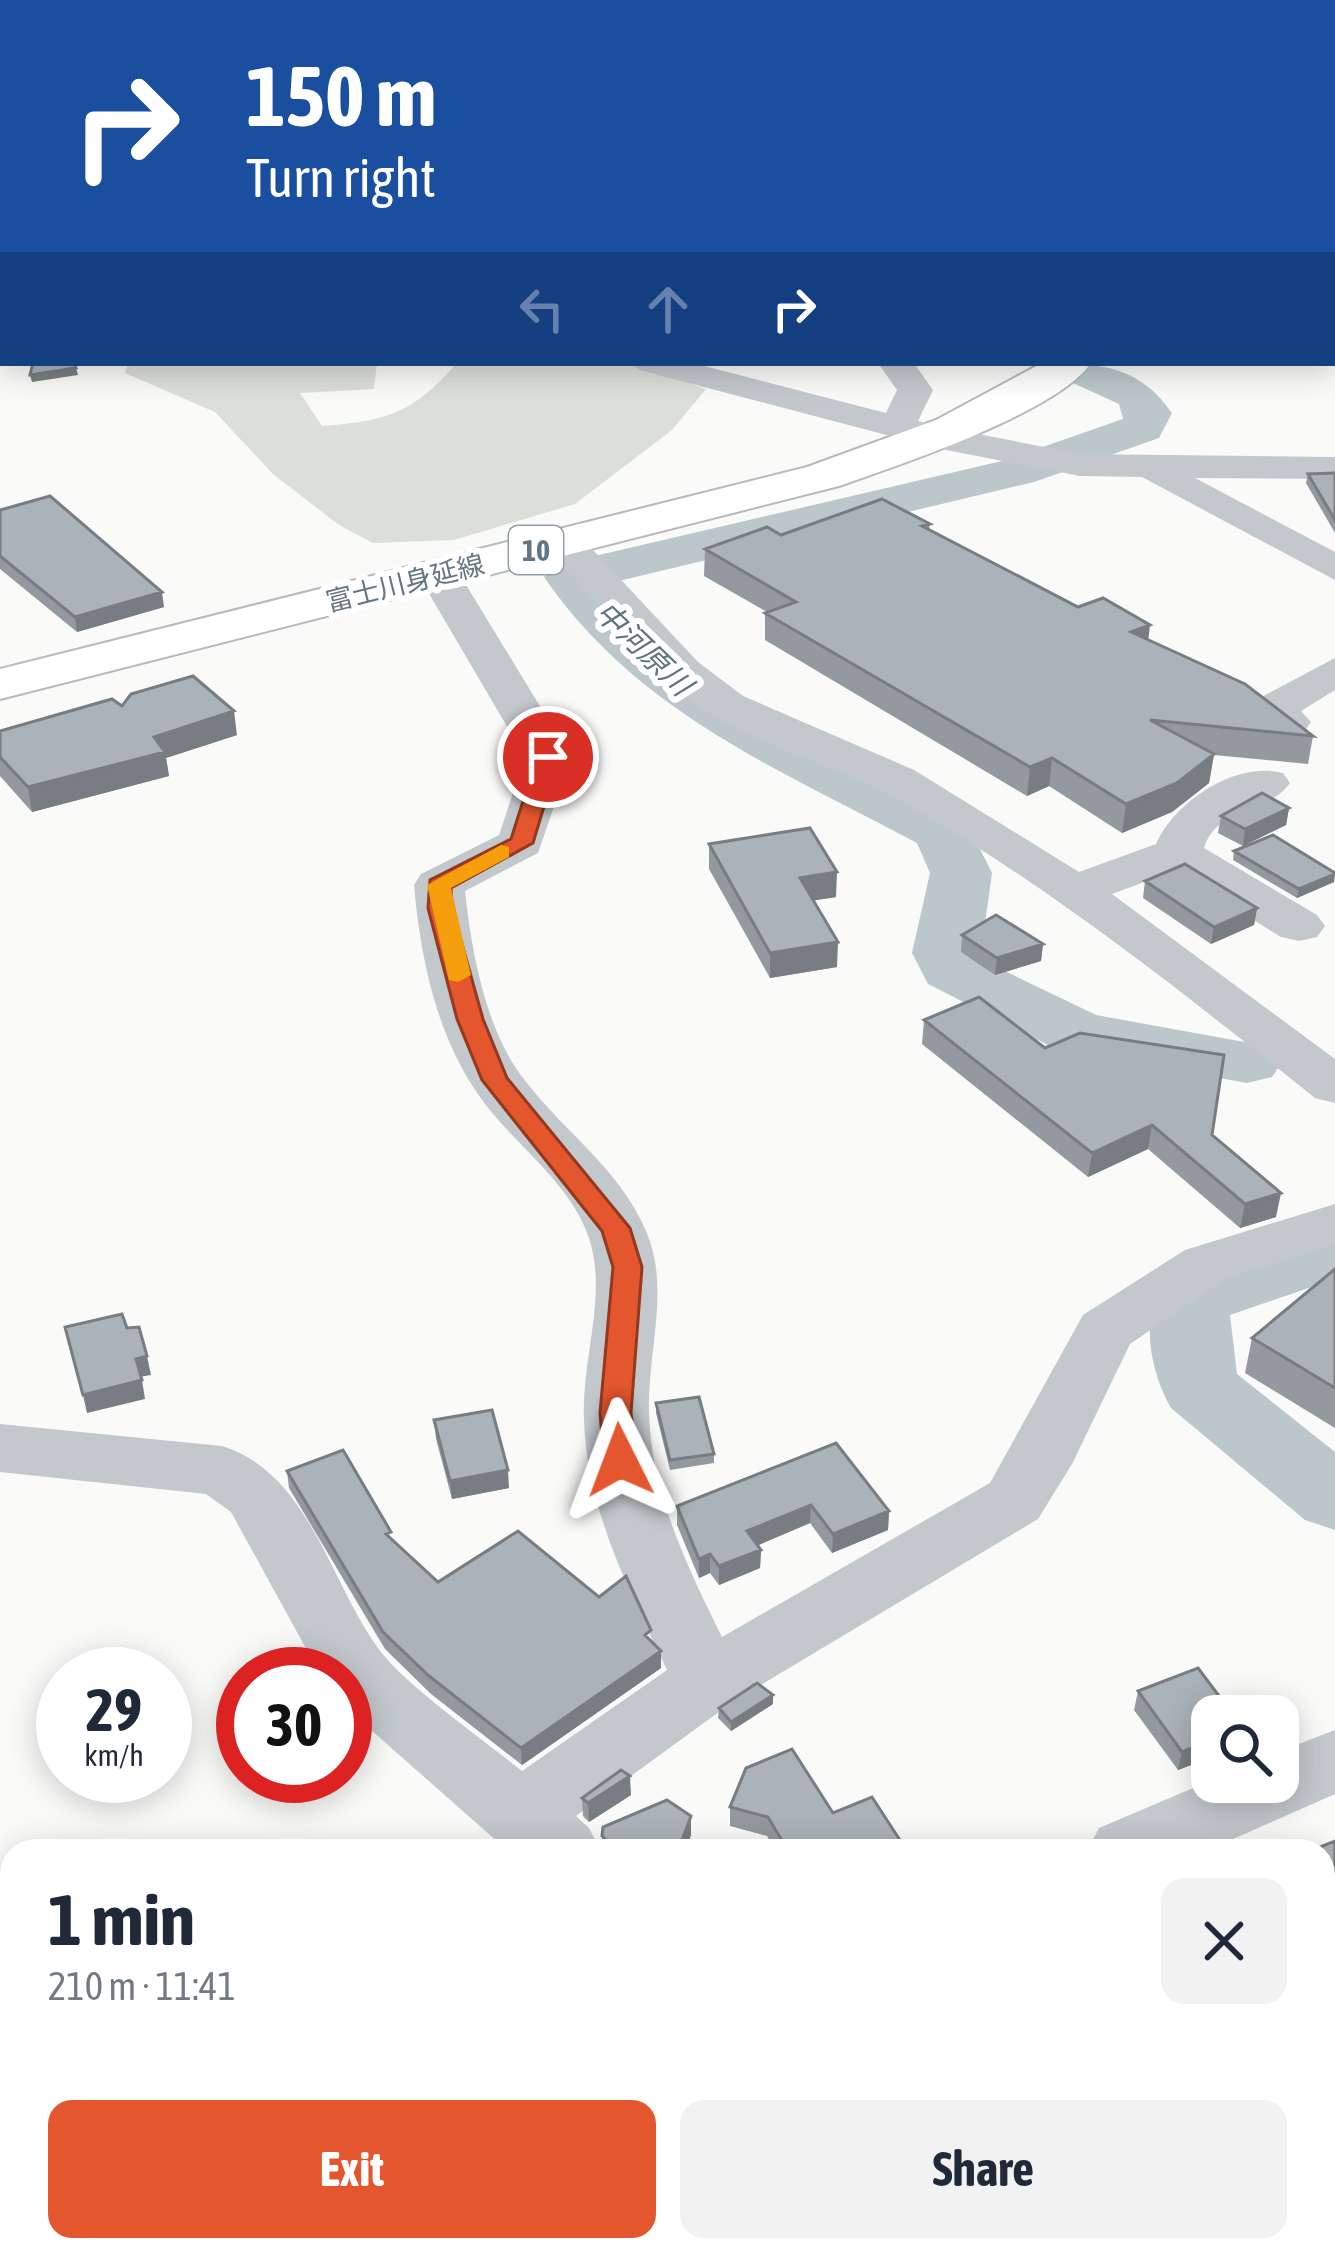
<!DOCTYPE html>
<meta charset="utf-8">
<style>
:root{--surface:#fff;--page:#f2f2f3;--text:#1f2937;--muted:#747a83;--accent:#e4572e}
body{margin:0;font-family:"Asap Condensed","Noto Sans JP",sans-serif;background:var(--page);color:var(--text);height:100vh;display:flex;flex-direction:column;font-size:45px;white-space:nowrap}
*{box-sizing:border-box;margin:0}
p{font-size:39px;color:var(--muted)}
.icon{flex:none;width:66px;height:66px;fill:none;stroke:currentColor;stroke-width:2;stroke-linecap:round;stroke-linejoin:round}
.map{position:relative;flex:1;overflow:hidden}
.panel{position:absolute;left:0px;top:1839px;width:1335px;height:423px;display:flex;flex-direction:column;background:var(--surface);border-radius:36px 36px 0 0;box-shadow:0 6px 30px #0003}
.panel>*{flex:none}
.guide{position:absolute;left:0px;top:0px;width:1335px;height:366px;box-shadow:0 6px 30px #0003;background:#1a4fa0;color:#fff;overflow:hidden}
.tools{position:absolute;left:1191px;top:1695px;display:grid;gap:24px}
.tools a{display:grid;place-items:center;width:108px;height:108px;border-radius:24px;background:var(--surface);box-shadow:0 6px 30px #0003;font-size:60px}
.speed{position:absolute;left:36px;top:1647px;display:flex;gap:24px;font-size:60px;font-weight:700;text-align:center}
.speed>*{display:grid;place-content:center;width:156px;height:156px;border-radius:50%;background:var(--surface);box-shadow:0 6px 30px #0003;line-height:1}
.speed small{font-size:30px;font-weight:400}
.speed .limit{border:18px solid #d22;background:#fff;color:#111}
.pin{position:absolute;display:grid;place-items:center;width:102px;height:102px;color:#fff;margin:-51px;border:6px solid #fff;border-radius:50%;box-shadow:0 3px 12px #0007}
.me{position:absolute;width:132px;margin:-66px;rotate:357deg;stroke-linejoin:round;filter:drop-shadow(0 0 9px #0008)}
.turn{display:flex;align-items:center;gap:42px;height:252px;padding:0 48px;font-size:54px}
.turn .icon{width:156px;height:156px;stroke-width:2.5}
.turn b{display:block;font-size:84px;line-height:102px}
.lanes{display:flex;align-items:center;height:114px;padding:0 48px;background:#0003;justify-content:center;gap:60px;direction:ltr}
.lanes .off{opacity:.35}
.round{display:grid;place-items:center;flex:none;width:126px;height:126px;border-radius:24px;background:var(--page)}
.overview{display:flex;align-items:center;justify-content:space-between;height:204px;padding:0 48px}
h1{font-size:72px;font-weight:700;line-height:90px}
.button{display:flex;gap:24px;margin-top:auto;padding:24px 48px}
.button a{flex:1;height:138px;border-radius:24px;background:var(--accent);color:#fff;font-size:48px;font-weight:700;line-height:138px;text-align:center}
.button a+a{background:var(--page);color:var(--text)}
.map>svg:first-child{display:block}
.green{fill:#dadfd7}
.water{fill:#bbc7cb}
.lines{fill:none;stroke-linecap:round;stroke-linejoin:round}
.river{fill:#bbc7cb;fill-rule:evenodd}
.major-casing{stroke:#b5babe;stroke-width:4}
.minor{fill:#c3c8cc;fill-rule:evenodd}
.major{fill:#fff;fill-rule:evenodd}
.wall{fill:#929a9f}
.shaded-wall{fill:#777d82}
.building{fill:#aab3b9;stroke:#777d82;stroke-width:3}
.route{fill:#e4572e;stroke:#94391e;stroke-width:3}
.slow{fill:#f59e0b}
.labels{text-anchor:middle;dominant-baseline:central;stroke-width:12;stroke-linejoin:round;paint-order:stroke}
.far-street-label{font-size:27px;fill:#657683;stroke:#fff}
.shield{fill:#fff;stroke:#939fa8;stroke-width:3}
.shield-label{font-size:30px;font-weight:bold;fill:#657683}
.far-water-label{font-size:30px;font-style:italic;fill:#60757c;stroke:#fff}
</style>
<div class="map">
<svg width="1335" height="2260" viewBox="0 0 1335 2260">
<rect width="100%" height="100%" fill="#fafaf8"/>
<path class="green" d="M128,363H377L374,389L300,393L322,426C388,421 413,413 457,363H631L706,389L672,430L575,504L454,540L373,543L339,525L273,474L215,412L125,373Z"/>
<path class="water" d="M166,0H714L140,3Z"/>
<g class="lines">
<path class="river" d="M698,0H736L738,3H700Z
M1332,167H1335V190H1332Z
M1043,363C1098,363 1139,365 1172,413L1159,438L1034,482L606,584L663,644L726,696L965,819L992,873L980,959L1096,1015L1272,1047L1282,1062L1272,1077L1247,1083L1054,1048L928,984L912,953L930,873L917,843C778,769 637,712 544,577L552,566L1002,461L1123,419L1119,404L1049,372Z
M1335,1227V1279L1230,1315L1237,1374L1335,1452V1530L1305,1520L1171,1408C1150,1371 1140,1319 1163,1281Z"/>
<g class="major-casing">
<path id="major" d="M1335,105V127L1332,128V106Z
M1042,363H1091C1058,412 897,466 839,486L0,699V669L807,467L936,420Z"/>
</g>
<path class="minor" d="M1332,241L1335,242V262L1332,261Z
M0,344L3,363H13L0,366Z
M633,363H693L886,413L897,390L878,363H914L933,390L918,421L938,426L1080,454L1335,457V479L1195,478L1335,552V580L1142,477L1080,476L936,448L639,370Z
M562,532L576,535L595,552L698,662L743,696L914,770L1079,872L1156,844C1175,801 1236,761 1283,773L1290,783C1268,814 1217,806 1204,848L1317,915L1325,926L1317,937L1299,941L1281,937L1174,871L1112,894L1335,1059V1103L1315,1098C1185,994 1053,889 908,805C837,763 752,749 687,698C634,656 598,597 548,553L542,544L548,535Z
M439,563L454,566L460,575L571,757L538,853L465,891C471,949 485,1026 520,1074C560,1129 619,1167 646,1231C671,1288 647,1353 649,1412C651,1493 687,1566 722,1637L990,1483L1083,1315L1185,1250L1335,1204V1245L1227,1278L1130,1344L1072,1464L1038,1519L734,1701L576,1816L589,1828L601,1851H508L345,1707V1674H320L231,1512L206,1494L0,1472V1424L222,1446C310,1473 330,1585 381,1652C408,1687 485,1741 522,1771L667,1670C629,1590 587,1510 584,1420C581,1359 608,1297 589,1238C573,1189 526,1153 494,1115C440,1052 421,966 414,885L421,874L499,835L525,757L418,575L424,566Z
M1335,658V690L1301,711L1311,722L1304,732H1272L1245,712L1252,702Z
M1335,1730V1794L1206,1851H1087L1099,1828L1212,1780L1278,1782V1752Z
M1323,1929L1335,1934V2009L1323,2005Z
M12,1951V2023L0,2026V1954Z
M108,2250H216L212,2260H104Z
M328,2250H416L413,2260H325Z
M930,2250H1024L1028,2260H934Z"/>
<use href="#major" class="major"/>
</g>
<path class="wall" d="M1335,473V533L1306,483L1308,474Z
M0,510L164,607L77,632L0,569Z
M930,524L929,530L1078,607L1148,640L1313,736L1308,764L1214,755L1209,783L1172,812L1122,833L1049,786L1027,796L765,640V613L767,612L704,576L705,549L781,535Z
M122,706L237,735L166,758L169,776L32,812L0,776V731Z
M1289,808L1286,825L1243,846L1218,833L1221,816Z
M709,844L836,897L813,900L837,967L770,978L709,869Z
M1234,851L1334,882L1297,898L1233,860Z
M1145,881L1257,908L1254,925L1211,944L1143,898Z
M962,935L1043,944L1041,961L995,975L961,952Z
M924,1020L1045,1048L1212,1135L1276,1217L1240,1228L1148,1149L1088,1177L922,1044Z
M1335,1269V1428L1245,1373L1252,1338Z
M656,1403L714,1454V1463L670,1470L656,1413Z
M434,1420L509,1488L452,1499L436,1439Z
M836,1443L889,1511L888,1530L832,1553L810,1523L758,1545L761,1550L760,1568L719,1585L710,1573L699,1578L677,1525V1506Z
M287,1471L391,1539L438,1582L651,1641L661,1668L522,1765L431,1694L385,1649L289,1488Z
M1138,1691L1212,1716V1757L1178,1770L1134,1710Z
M773,1695V1704L731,1731L718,1718L719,1708Z
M631,1795L589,1822L583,1816L582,1798Z
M730,1807L833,1813L907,1851H776L767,1836L730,1826Z
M691,1816V1835L685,1851H602V1836Z
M1335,1841V1934L1323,1918V1851Z
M1323,2002L1332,2043L1335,2046V2190L1329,2192L1323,2187Z
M647,2250H804L809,2260H668Z
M1039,2250H1177L1188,2260H1050Z"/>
<path class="shaded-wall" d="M76,368L78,375L32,382L30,375Z
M162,592L164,607L77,632L75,617Z
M1150,625L1147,652L1131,632Z
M234,711L237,735L166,758L169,776L32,812L28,787L154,737Z
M1214,754L1209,783L1172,812L1122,833L1126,804Z
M1052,758L1049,786L1027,796L1030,767Z
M1289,808L1286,825L1243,846L1245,829Z
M837,872L836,897L799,903L800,878Z
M1335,874L1334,882L1297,898L1299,889Z
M1257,908L1254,925L1211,944L1214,927Z
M838,942L837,967L770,978V953Z
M1043,944L1041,961L995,975L997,958Z
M1152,1125L1148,1149L1088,1177L1092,1153Z
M1281,1193L1276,1217L1240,1228L1245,1204Z
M147,1356L151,1375L139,1377L136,1359Z
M142,1380L145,1399L87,1413L83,1395Z
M508,1470L509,1488L452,1499L450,1481Z
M811,1505L810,1523L747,1550V1531Z
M889,1511L888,1530L832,1553L833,1534Z
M761,1550L760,1568L719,1585V1566Z
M710,1554V1573L699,1578V1559Z
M661,1651V1668L522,1765L521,1748Z
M773,1695V1704L731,1731V1722Z
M1212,1740V1757L1178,1770L1182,1752Z
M630,1776L631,1795L589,1822L588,1803Z
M691,1816V1835L685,1851H678Z
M1335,2027V2041L1323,2050L1324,2034Z
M1335,2174V2190L1329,2192Z"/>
<path class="building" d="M1332,211H1335V233L1332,234Z
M1332,257L1335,259V276H1332Z
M33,363H74L76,368L30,375Z
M1335,473V520L1308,474Z
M50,496L162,592L75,617L0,556V510Z
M882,499L930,524L922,526L1078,607L1103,598L1150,625L1131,632L1245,684L1313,736L1150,720L1214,754L1177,783L1126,804L1052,758L1030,767L765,613L796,602L705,549L767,527L781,535Z
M193,676L234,711L154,737L165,752L28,787L0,757V731L112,699L122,706L131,694Z
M1262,793L1289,808L1245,829L1221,816Z
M810,828L837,872L800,878L838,942L770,953L709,844Z
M1273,835L1335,873V874L1299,889L1234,851Z
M1185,864L1257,908L1214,927L1145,881Z
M996,915L1043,944L997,958L962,935Z
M979,997L1045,1048L1080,1033L1224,1055L1212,1135L1281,1193L1245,1204L1152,1125L1092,1153L924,1020Z
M1335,1269V1388L1252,1338Z
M122,1314L127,1328L139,1327L147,1356L136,1359L142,1380L83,1395L65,1327Z
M699,1397L714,1454L670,1460L656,1403Z
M492,1410L508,1470L450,1481L434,1420Z
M836,1443L889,1511L833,1534L811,1505L747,1531L761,1550L719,1566L710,1554L699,1559L677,1506Z
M343,1450L391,1532L386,1534L438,1582L518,1531L599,1597L626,1576L651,1630L645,1635L661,1651L521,1748L429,1676L383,1632L287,1471Z
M1198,1668L1234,1716H1212V1740L1182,1752L1138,1691Z
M757,1683L773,1695L731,1722L719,1708Z
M792,1749L833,1813L872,1797L907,1851H788L768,1817L730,1807L746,1768Z
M621,1770L630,1776L588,1803L582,1798Z
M667,1800L691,1816L678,1851H619L602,1836L603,1827Z
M1335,1841V1908L1323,1892V1851H1310Z
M1323,2002L1335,2014V2027L1324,2034L1335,2046V2174L1323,2163Z
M451,2250H539L544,2260H436V2258L452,2251Z
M692,2250H804L809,2260H714Z
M1063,2250H1177L1188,2260H1074Z"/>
<path class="route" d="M548,751L559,757L533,843L451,888L452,908L483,1019L507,1078L630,1228L642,1267L631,1413L636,1460L620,1472L604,1460L600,1413L613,1267L602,1231L482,1080L457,1019L428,908L430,880L511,839L537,757Z"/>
<path class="slow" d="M501,845L509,847V857L451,888L471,975L458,982L449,980L427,885Z"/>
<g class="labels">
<g class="far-street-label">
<text transform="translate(405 583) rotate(-14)">富士川身延線</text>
</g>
<rect class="shield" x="509" y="526" width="54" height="48" rx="9"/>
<g class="shield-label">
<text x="536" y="550">10</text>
</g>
<g class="far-water-label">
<text transform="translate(644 648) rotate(44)">中河原川</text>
</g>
</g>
</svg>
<div class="tools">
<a><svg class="icon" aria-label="search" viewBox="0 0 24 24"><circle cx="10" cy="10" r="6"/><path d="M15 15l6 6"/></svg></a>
</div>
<div class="speed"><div>29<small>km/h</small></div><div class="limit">30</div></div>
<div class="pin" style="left:548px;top:757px;background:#d93025"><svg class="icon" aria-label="arrive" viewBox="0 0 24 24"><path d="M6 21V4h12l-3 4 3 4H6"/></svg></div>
<svg class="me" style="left:620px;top:1460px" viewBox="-20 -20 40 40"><path d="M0-17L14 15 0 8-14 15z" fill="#e4572e" stroke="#fff" stroke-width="4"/></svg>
<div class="guide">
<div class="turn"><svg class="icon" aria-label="right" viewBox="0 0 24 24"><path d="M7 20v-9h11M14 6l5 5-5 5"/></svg><div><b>150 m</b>Turn right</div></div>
<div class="lanes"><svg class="icon off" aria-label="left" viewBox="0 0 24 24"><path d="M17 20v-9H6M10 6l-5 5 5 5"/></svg><svg class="icon off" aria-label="ahead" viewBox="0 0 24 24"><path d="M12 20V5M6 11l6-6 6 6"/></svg><svg class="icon" aria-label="right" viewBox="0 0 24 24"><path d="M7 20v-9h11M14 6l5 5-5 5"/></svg></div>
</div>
<section class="panel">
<div class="overview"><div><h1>1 min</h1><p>210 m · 11:41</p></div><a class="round"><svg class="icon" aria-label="close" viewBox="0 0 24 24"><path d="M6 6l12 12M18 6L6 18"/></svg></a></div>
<div class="button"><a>Exit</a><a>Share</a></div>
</section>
</div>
